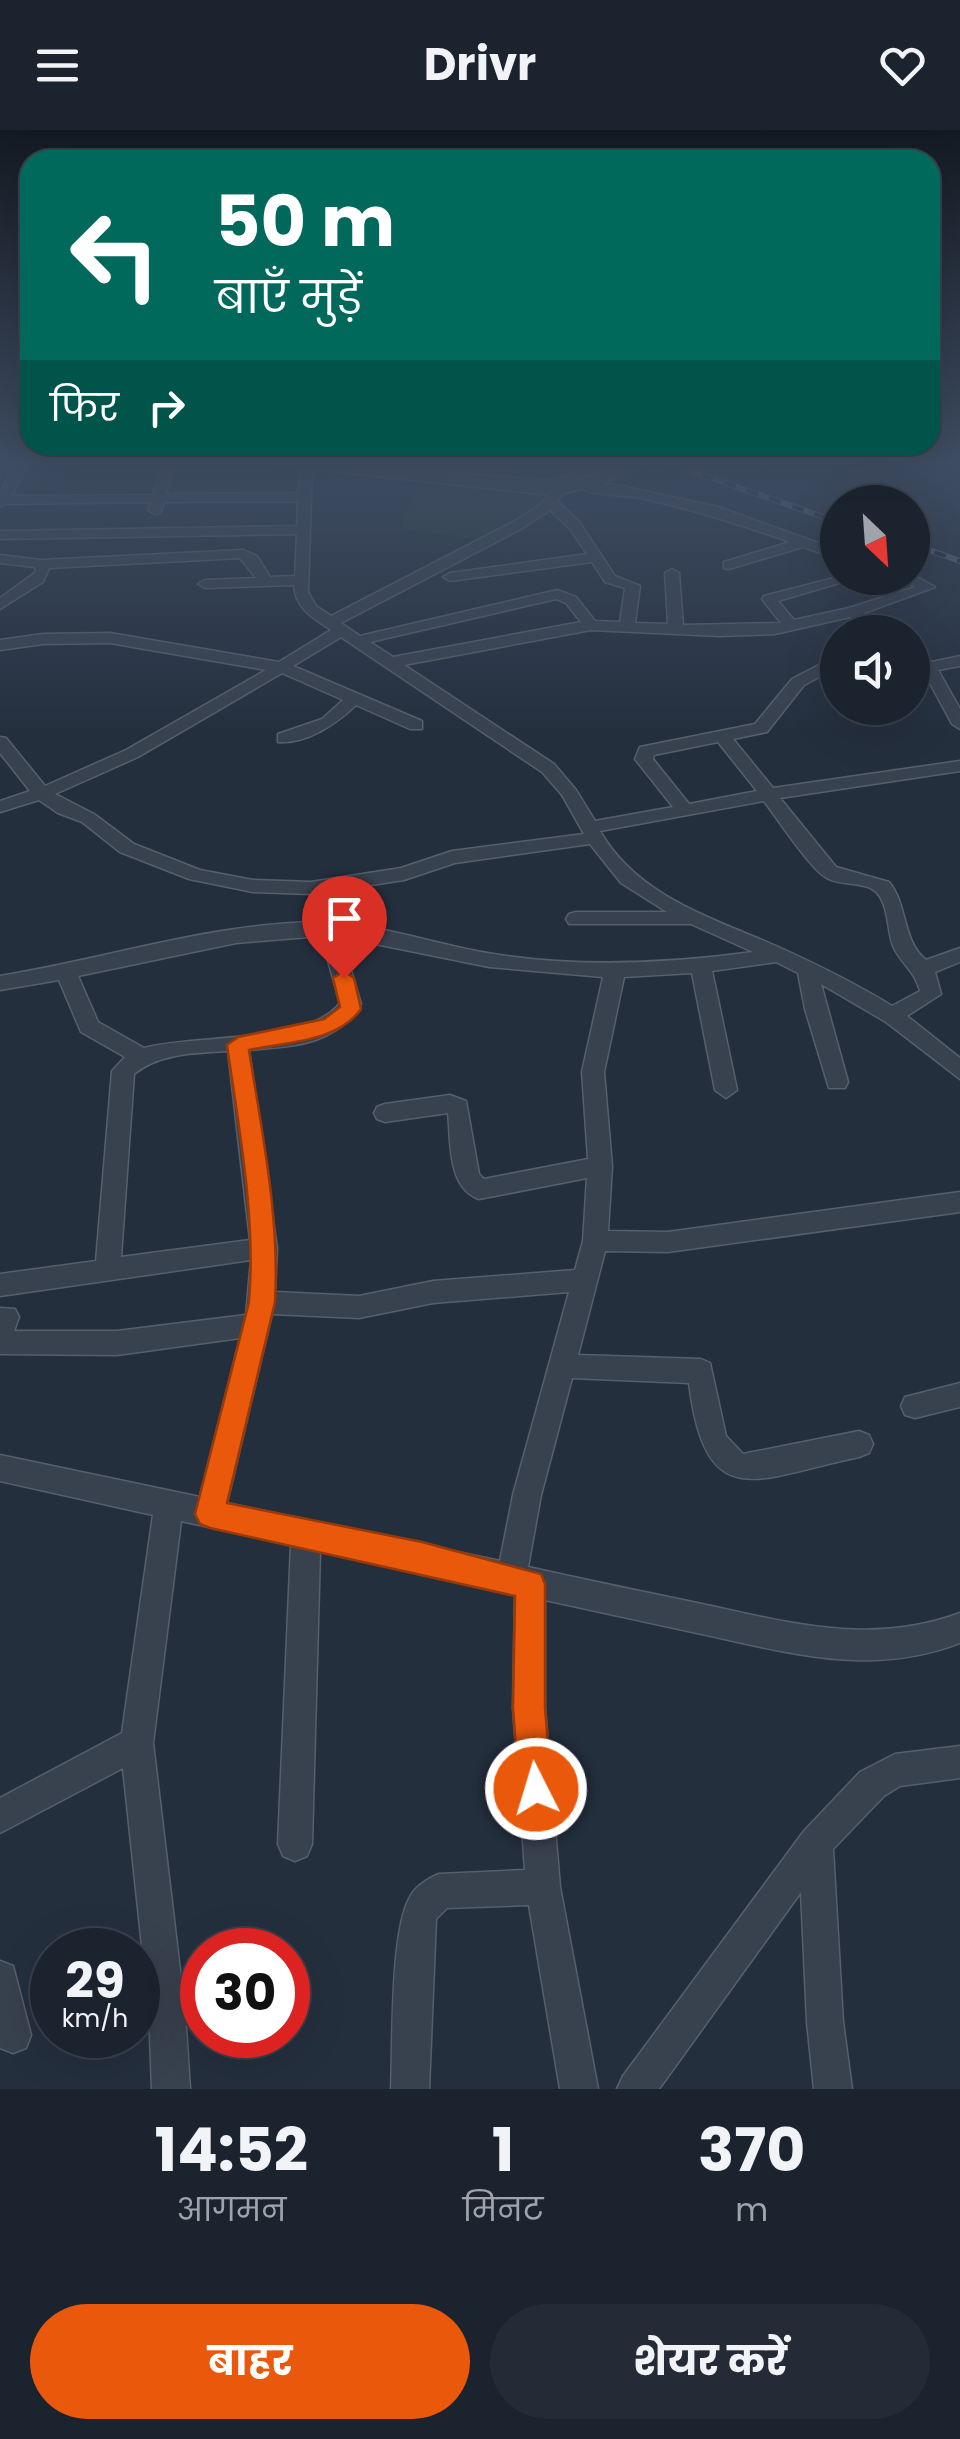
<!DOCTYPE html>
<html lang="hi">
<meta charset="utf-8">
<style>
:root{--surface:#1b232e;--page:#242b36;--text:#f1f3f6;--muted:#a0a4aa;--line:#39404a;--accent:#ea580c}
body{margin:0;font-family:Poppins,"Noto Sans Devanagari",sans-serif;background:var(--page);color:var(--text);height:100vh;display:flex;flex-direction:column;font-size:38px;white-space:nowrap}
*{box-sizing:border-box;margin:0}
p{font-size:32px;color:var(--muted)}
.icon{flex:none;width:55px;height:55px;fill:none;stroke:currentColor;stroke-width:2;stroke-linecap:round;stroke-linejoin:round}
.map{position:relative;height:1959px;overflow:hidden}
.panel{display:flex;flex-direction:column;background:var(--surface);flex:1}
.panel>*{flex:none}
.guide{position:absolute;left:20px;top:20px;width:920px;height:305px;border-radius:30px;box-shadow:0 10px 40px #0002,0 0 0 2px var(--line);background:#00695c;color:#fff;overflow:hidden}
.needle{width:65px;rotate:155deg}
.controls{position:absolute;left:820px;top:355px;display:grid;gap:20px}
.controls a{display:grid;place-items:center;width:110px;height:110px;border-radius:50%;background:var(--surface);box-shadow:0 10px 40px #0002,0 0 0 2px var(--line);font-size:50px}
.speed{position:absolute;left:30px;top:1798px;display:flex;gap:20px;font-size:50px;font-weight:700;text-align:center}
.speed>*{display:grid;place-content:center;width:130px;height:130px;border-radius:50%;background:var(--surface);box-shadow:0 10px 40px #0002,0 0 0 2px var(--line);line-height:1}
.speed small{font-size:25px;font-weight:400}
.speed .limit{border:15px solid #d22;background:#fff;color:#111}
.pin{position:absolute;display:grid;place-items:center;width:85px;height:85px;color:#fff;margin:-102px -42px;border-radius:50% 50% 50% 0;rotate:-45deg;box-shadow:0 0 10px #0007}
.pin .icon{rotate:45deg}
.me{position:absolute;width:110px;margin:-55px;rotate:355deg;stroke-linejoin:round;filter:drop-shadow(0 0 8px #0008)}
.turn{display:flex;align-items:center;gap:35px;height:210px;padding:0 30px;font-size:45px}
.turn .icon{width:130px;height:130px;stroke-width:2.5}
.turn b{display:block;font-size:70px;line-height:85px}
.then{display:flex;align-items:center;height:95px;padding:0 30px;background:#0003;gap:20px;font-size:38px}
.eta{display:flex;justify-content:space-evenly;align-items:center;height:170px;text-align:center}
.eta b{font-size:60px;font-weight:700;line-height:70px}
.action{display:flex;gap:20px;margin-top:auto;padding:20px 30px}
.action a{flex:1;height:115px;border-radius:60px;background:var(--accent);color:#fff;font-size:40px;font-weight:700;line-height:115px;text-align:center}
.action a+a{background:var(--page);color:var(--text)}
header{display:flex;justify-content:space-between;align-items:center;height:130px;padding:0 30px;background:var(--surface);font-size:45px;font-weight:700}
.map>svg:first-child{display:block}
.green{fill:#263c3f}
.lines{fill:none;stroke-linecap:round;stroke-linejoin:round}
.minor-casing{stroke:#565f6c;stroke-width:3}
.minor{fill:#38414e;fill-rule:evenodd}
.rail-casing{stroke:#5a6575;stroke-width:6}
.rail{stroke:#1d2633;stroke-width:4;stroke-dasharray:12;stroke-linecap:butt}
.route{fill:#ea580c;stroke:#983908;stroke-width:2.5}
</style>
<header><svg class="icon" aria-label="menu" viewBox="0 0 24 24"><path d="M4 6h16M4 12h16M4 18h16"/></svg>Drivr<svg class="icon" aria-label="heart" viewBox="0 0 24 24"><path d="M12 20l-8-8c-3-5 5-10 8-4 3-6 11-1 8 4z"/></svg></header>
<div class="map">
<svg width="960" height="1959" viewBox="0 0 960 1959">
<rect width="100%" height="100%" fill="#242f3e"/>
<path class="green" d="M420,352L547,365L544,373L479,409L400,399Z"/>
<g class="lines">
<g class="minor-casing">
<path id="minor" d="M19,329H31L11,366L153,365L164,329H176L166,364L298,363L300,338L252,329L548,350C574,348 593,329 619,329L569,354C595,349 621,329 643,329L642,334L602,355H617L718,377L838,420V429L803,417L729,439L724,438V432L790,412C742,395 695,380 645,369C628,365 595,366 583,359L564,363L557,371L580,393L615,446L640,456L635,493L668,494L665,443L672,439L679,443L683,495L781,493L762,469L764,466L838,447L856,448L778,471L794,490L849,478L915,457L901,448L913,445L935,457L864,483L888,502H872L850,487L775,504L719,506L591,500L404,535L554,634L576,660L595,691L673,677L635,629L640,617L755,594L792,549L838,525V537L804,555L767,602L733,609L773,658L960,631V641L780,668L836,737L889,752C908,775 902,811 926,830L960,818V832L935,842L941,864L907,886L960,928V949L886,892L821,854L848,952L845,958H829L805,879L798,843L776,832L712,841L737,960L726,968L715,960L692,843L624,847L604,942L612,1036L608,1101L668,1102L960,1062V1082L668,1122L605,1121L578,1225L701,1229L710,1233L726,1306L743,1324L859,1301L869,1305L873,1314L869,1323L859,1327C757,1348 706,1387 689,1253L572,1248L541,1365L528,1437C586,1450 644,1462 702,1474C790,1493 872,1516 960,1483V1513C875,1546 796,1525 711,1506C655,1494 600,1482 545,1470V1578L560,1757L598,1959H560L529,1775L447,1778L436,1789L429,1959H391C393,1915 390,1801 410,1767C416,1756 427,1749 439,1744L525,1740L513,1578L515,1464L320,1421L312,1714L307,1726L295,1731L283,1726L278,1714L291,1415L181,1391L153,1613L185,1882L190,1959H152L149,1882L123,1638L0,1703V1668L122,1603L153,1385L0,1351V1325L200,1367L240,1208L117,1225L0,1224V1178L15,1179L19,1187L14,1201H117L246,1185L251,1130L0,1166V1144L96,1131L112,941L125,927L81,902L59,850L0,860V846C105,829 209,794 315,792C373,792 430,813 487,823C576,838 665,834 753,822L691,794H569L566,789L569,784L576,782H667L621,753L590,714L455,733L404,750L311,764L253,762L189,749L120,722L82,692L58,683L39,670L0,682V671L30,661L0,623V607L6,608L45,656L126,620L266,540L110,513L43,514L0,520V510L43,504L110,503L279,532L331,500C313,488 295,478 294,455L205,458L198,454L205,450L256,448L240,428L49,438L43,452L0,479V468L36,442L35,437L0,433V425L41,430L243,420L257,426L270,447L295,446L297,404L0,409V401L297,396L298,371L164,372L160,383L155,384L148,380L151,372L6,374L0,377V362ZM312,339L549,365L539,376L511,393L331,486L316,476L308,462ZM550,380L570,399L587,424L450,443L443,447L450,451L592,432L605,452L625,458L620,492L595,491L576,467L557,460L360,506L341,493L521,399ZM556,469L566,473L581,492L393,527L370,512ZM341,507L542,642L562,665L584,704L452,721L401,738L311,752L253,750L200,740L134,714L94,684L55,664L138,627L282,543L343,570L322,589L278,604V612C307,614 336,594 356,575L410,599H422V591L293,536ZM718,612L757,661L689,674L653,629L654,625ZM764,671C777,688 811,740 827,748C842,757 867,750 878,764C889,778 887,800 893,816C901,834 915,841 920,861L892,876C855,853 816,834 776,816C712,788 637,766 600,701ZM321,806L340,873C310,914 196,904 144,918L98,892L78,846L236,813ZM341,807L489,837L603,847L582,942L588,1029L484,1049L479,1044L466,971L450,965L385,974L377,977L374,983L377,989L385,992L448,983C451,1011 447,1058 479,1069L587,1048L583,1111L575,1140L433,1151L359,1166L275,1162L277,1118L249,920C294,916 336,915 361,874ZM228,921L250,1110L121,1127L134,944C160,923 195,923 228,921ZM569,1162L513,1365L500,1431L227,1373L272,1184L359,1188L433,1173Z
M912,520L932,532L960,526V536L938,540L960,579V599L952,594L923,540L912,533Z
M960,1253V1277L915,1288L905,1285L901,1276L905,1267Z
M960,1616V1648L900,1656L884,1666L833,1719L843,1892L852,1959H814L807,1892L801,1762L659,1959H617L623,1946L804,1701L860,1642L895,1624Z
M0,1831L13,1836L31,1905L26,1918L13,1923L0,1918Z"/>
</g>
<use href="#minor" class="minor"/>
<g class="rail-casing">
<path id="rail" d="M656,329L838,392
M912,414L960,431"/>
</g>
<use href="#rail" class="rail"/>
</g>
<linearGradient id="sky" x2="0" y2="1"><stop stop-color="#141a22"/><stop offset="0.55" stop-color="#3f4d63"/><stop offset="1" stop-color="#3f4d63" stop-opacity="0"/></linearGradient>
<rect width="960" height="603" fill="url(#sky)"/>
<path class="route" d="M344,841L354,848L361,879C338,912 286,912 249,920C262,1003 280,1088 275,1172L227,1373L422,1412L541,1444L545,1454V1578L552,1659L547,1671L536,1676L524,1671L519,1659L513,1578L515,1466L210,1398L200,1394L195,1384L249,1172C256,1086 239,1000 227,915L238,907L324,889L340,877L333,848Z"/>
</svg>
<div class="controls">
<a><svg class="needle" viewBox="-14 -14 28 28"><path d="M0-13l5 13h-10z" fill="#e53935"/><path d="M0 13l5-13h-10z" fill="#a0a4aa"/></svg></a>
<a><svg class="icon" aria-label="sound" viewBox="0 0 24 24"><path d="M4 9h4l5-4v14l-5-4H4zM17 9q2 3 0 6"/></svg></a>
</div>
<div class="speed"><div>29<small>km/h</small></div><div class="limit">30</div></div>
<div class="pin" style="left:344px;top:848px;background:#d93025"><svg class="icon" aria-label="arrive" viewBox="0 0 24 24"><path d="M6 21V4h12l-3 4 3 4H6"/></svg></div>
<svg class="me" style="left:536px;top:1659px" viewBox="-20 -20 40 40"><circle r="17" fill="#ea580c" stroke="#fff" stroke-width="3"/><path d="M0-11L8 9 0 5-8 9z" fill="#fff"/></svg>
<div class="guide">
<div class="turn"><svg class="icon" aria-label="left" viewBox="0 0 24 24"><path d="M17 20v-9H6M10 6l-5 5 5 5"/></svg><div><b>50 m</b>बाएँ मुड़ें</div></div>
<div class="then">फिर<svg class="icon" aria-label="right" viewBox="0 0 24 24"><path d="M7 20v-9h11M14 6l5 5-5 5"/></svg></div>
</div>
</div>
<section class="panel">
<div class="eta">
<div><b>14:52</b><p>आगमन</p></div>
<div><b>1</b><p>मिनट</p></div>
<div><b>370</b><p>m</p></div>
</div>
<div class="action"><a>बाहर</a><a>शेयर करें</a></div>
</section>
